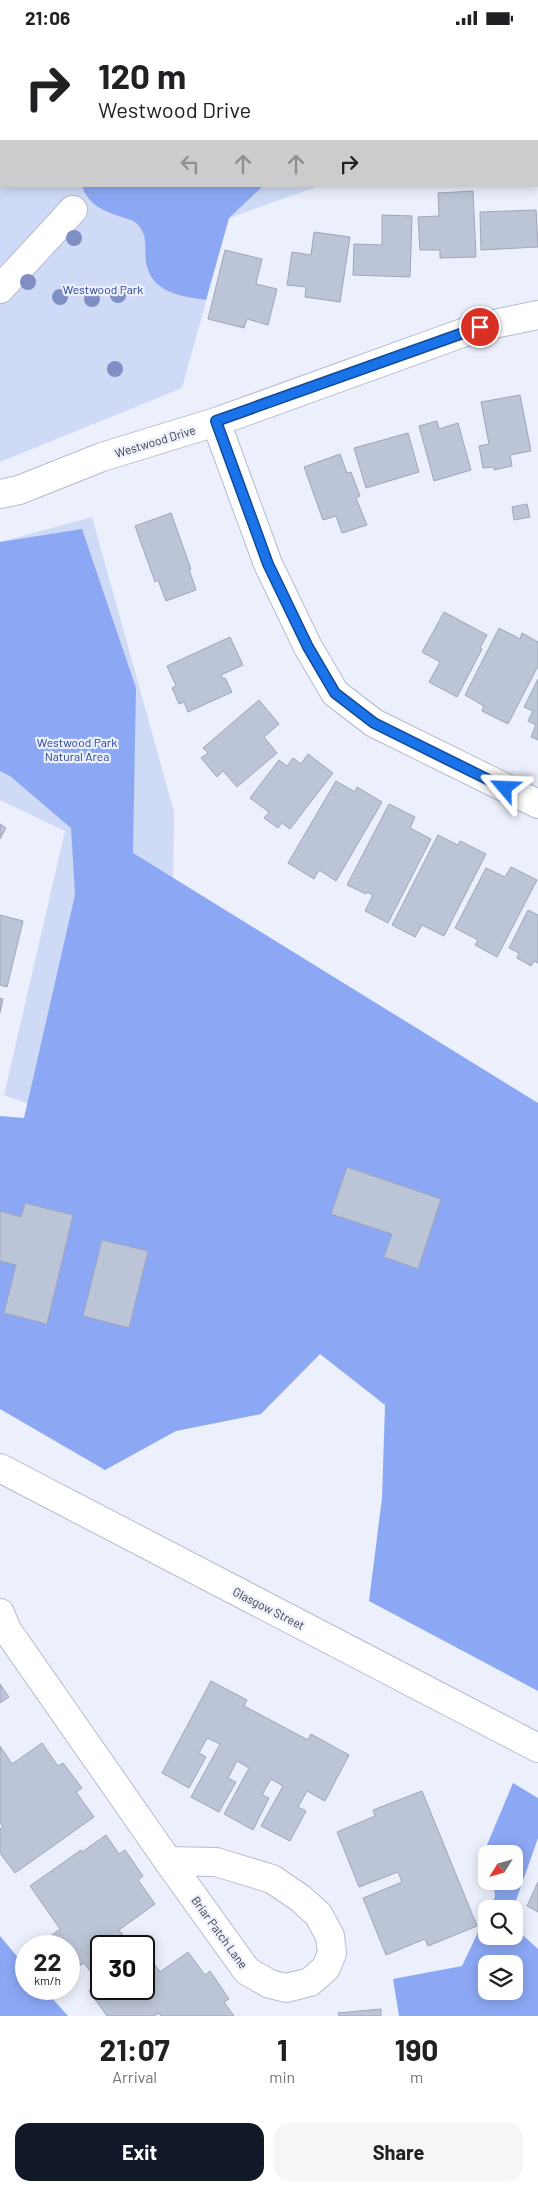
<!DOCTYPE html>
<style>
:root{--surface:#fff;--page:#f6f6f6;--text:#202124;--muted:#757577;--accent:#111827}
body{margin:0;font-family:Barlow,sans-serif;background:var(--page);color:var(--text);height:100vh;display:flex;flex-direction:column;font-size:19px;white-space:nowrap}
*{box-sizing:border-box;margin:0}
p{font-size:16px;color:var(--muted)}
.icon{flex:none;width:28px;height:28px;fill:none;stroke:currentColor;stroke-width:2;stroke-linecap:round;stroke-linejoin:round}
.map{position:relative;height:1981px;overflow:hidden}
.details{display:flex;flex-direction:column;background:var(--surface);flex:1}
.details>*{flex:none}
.guide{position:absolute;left:0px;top:0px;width:539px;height:152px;box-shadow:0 2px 12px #0003;background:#fff;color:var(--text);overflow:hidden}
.needle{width:32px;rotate:233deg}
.buttons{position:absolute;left:478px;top:1810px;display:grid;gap:10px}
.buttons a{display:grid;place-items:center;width:45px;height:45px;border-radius:10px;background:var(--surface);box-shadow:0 2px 12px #0003;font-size:25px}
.speed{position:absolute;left:15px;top:1900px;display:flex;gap:10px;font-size:25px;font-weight:700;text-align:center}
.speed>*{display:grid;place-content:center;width:65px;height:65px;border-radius:50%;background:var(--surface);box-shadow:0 2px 12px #0003;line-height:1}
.speed small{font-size:12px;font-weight:400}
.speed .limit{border:2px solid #111;border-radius:8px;background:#fff;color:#111}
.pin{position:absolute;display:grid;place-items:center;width:42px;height:42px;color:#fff;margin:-21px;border:2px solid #fff;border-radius:50%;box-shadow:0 1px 5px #0007}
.me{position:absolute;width:55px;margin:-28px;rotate:296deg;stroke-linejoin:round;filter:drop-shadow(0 0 4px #0008)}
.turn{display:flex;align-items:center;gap:18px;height:105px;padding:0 15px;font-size:22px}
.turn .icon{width:65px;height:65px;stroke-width:2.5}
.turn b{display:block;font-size:35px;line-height:42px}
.lanes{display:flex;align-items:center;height:48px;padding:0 15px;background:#0003;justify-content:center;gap:25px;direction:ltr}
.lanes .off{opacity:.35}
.eta{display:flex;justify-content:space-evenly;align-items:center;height:85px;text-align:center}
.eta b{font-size:30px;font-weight:700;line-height:35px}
.cta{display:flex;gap:10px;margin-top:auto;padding:10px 15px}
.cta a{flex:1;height:58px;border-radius:15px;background:var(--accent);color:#fff;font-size:20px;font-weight:700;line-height:58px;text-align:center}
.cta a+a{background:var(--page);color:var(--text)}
.status{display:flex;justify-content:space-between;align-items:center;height:35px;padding:0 25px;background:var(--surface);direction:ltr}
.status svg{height:14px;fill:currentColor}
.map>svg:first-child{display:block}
.green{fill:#cfdaf7}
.forest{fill:#8ca8f4;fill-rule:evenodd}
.building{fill:#bcc4d7;stroke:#9fa6b9}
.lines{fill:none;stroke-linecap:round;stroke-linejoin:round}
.minor-casing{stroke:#b5bccf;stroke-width:30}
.minor{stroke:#fff;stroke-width:28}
.tree{fill:#808fc3}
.route-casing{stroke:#114b97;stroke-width:12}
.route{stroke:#1a73e8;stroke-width:9}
.labels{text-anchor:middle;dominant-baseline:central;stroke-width:4.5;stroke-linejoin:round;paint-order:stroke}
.park-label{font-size:12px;fill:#283f95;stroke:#ecf0fc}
.street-label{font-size:12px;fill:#3a3d45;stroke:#ecf0fc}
</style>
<div class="status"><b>21:06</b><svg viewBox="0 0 49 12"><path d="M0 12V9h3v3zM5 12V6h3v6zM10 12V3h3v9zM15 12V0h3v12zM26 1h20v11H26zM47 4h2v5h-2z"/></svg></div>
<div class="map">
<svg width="538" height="1981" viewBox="0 0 538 1981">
<rect width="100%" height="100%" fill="#ecf0fc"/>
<path class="green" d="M0,0H538V76V1H1V151H319L229,183L182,353L0,427Z
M92,482L174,777L172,928L113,1100L4,1060L65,796L0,765V507Z"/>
<path class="forest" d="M268,0H413L268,1Z
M429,0H538V75V1Z
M82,151H263L229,183L206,265C181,261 151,258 146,227C144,213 149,199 136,188C133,185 127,184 122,182C104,176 89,171 82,151Z
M82,494L136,653L133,818L538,1068V1656L369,1566L382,1463L385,1370L320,1319L261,1379L176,1396L105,1435L0,1374V1081L24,1083L75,860L71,793L10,741L0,736V507Z
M513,1748L538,1763V1803L513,1874H489L495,1862L493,1846H514V1819H488L487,1810Z
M486,1880V1901H514V1892L538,1914V1981H399L393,1944L462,1931ZM486,1929H514V1956H486Z
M0,1901L26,1932V1954H44L68,1981H0Z"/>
<path class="building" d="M473,156L476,222L440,223V215H420L418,182L439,181L438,158Z
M536,175L538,212L481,215L480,177Z
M382,180L412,181L410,242L353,240L354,209L382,210Z
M314,197L350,202L340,267L305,262L306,252L287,250L292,217L311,220Z
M225,215L262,224L256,249L277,254L268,290L247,284L244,293L208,284Z
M520,360L531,416L510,420L512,431L494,435V432L483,433L479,411L489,409L481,367Z
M437,386L439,394L458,388L471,435L434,446L419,391Z
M408,398L419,437L366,453L354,413Z
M340,419L347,438L351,437L360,461L356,463L367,490L342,498L336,481L323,485L304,432Z
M527,469L530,482L514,485L512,472Z
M171,478L191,534H189L196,555L166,566L158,545L155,547L135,491Z
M444,577L487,600L480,613L482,614L457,662L429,647L440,627L422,617Z
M499,593L520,604L522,598L538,607V631L508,689L482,676L484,671L465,660Z
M230,602L243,630L221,640L223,644L225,643L232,657L188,677L184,667L179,669L172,653L176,651L167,631Z
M538,644V705L531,702L536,690L528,686L533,676L524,672Z
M259,665L279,689L264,702L277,718L237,752L223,736L217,742L201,723L208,718L203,713Z
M308,719L333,738L290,794L282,788L278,793L264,783L269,777L250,763L279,725L287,731L293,723L301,729Z
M336,746L355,757L357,752L382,767L336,846L319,835L314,844L288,828Z
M389,769L415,782L410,793L431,804L388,888L365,876L373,860L367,857L366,859L347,850Z
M0,789L6,793L0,804Z
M438,800L458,810L460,806L486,819L444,901L422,890L415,902L392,890Z
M511,832L537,845L497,922L475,910L478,905L455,893L486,833L505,842Z
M528,875L538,880V928L534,926L531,931L517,923L519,918L509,913Z
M0,880L23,886L7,952L0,950Z
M0,963L3,964L0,978Z
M347,1132L441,1164L418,1234L384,1222L392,1199L331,1179Z
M25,1168L73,1180L47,1289L4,1278L16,1230L0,1226V1176L21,1182Z
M102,1205L148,1216L129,1293L83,1281Z
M211,1646L247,1665L244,1671L308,1705L311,1699L349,1720L325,1766L307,1756L298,1772L306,1776L290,1806L261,1791L283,1751L271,1744L262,1760L269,1763L253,1795L224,1779L249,1733L237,1726L228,1743L236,1747L219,1777L191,1762L220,1709L207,1703L199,1718L206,1722L189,1753L162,1738Z
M0,1649L9,1662L0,1668Z
M42,1708L58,1731L63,1728L82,1753L76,1757L94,1782L15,1838L0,1818V1794L3,1792L0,1788V1711L12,1729Z
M422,1756L477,1891L428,1911L425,1904L386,1920L363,1863L402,1847L398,1837L359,1852L337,1797L375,1781L373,1775Z
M106,1800L119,1819L125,1815L143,1841L138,1845L155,1869L119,1895L131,1911H101V1933L93,1940L84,1928L76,1933L69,1923V1911H60L52,1900L60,1894L30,1851L81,1815L82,1817Z
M538,1847V1877L527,1871Z
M145,1916L160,1937L188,1917L205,1940L210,1936L229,1964L224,1967L234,1981H161L159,1978L154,1981H107L89,1956L101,1947V1954H144Z
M381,1974V1981H339L338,1978Z"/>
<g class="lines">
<g class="minor-casing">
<path id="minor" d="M0,254L73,175
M216,387L268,529L308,612L335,658L374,688L538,769
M0,459L19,455L102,422L216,387L479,292L538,280
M0,1433L538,1713
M0,1578L7,1595L168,1826
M168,1826L216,1827L272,1844L300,1863L318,1879L330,1901L332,1918L326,1933L310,1947L286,1953L270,1949L247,1936Z"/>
</g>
<use href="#minor" class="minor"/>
</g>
<g class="tree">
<circle cx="74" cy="203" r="8"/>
<circle cx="28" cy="247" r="8"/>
<circle cx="118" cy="260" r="8"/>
<circle cx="60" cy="262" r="8"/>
<circle cx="92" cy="264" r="8"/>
<circle cx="115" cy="334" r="8"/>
</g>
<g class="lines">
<g class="route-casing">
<path id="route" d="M480,292L216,386L268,529L308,612L335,658L374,688L505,753"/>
</g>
<use href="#route" class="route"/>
</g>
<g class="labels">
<g class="park-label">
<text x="103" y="254">Westwood Park</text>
<text x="77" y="707">Westwood Park<tspan x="77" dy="14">Natural Area</tspan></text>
</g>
<g class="street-label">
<text transform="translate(155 406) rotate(-17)">Westwood Drive</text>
<text transform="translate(269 1573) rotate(27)">Glasgow Street</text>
<text transform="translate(220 1897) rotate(54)">Briar Patch Lane</text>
</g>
</g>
</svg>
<div class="buttons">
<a><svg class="needle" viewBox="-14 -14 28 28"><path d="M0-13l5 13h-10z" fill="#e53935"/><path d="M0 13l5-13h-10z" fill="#757577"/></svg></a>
<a><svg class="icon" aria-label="search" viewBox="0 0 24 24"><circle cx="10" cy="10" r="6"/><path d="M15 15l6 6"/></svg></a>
<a><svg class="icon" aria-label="layers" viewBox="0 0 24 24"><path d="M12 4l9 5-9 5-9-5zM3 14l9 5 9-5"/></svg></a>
</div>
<div class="speed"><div>22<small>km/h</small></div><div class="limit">30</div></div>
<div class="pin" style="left:480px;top:292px;background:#d93025"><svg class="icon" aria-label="arrive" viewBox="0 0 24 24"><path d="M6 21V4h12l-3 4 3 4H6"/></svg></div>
<svg class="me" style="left:505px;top:753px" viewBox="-20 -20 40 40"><path d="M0-17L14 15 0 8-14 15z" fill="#1a73e8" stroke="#fff" stroke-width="4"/></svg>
<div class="guide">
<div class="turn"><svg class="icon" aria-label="right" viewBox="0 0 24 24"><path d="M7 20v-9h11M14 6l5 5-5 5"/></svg><div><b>120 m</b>Westwood Drive</div></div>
<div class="lanes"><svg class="icon off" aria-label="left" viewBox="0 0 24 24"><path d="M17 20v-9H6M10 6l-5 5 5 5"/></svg><svg class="icon off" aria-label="ahead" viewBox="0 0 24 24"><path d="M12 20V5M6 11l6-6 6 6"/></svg><svg class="icon off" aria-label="ahead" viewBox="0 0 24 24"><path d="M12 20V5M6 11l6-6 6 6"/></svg><svg class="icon" aria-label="right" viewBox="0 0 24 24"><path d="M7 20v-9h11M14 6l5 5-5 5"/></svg></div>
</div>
</div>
<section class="details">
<div class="eta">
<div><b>21:07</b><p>Arrival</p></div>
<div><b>1</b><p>min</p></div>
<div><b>190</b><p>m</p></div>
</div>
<div class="cta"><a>Exit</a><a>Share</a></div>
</section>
